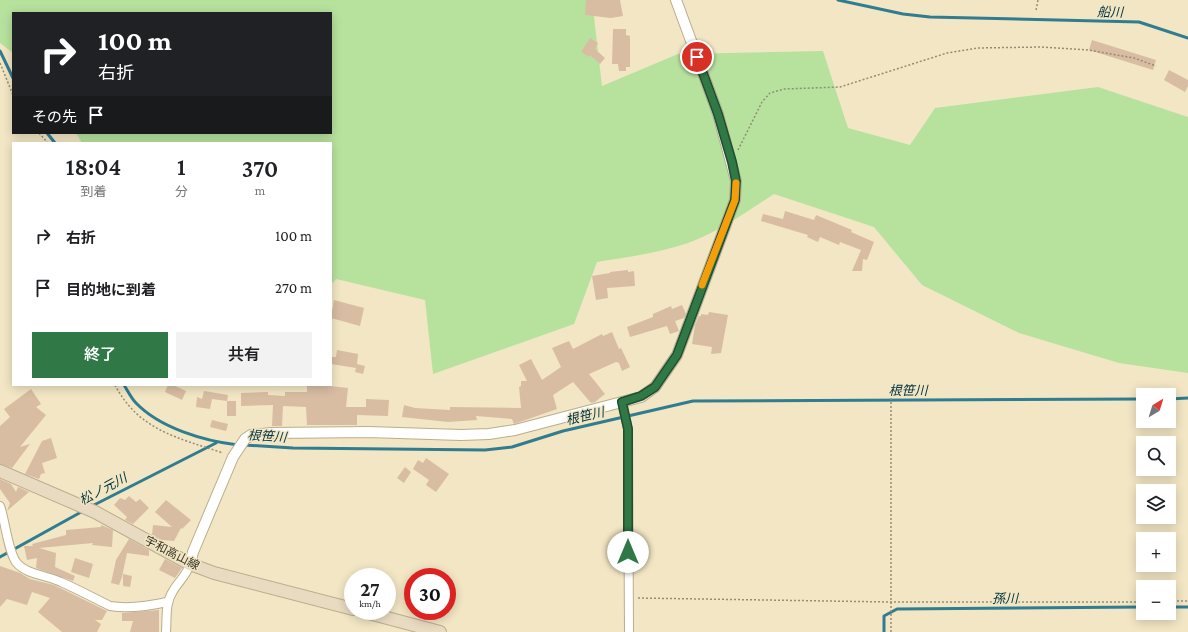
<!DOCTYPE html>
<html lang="ja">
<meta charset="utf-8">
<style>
:root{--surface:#fff;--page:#f2f2f2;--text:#202124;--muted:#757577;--accent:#307946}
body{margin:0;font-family:"Crimson Pro","Noto Sans JP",serif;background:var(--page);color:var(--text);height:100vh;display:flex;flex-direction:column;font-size:15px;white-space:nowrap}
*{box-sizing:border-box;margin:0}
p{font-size:13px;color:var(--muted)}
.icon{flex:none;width:22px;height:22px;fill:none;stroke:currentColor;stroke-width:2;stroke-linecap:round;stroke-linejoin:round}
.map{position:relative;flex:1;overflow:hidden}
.side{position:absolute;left:12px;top:142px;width:320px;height:244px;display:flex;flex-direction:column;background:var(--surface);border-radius:0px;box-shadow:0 2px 10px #0003}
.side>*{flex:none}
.guide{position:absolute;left:12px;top:12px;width:320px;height:122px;border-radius:0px;box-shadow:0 2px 10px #0003;background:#202124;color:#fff;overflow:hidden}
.needle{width:26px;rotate:38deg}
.tools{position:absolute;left:1136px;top:388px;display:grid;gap:8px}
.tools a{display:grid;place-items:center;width:40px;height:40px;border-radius:0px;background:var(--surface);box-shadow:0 2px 10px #0003;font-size:20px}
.speed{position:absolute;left:344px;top:568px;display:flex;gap:8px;font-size:20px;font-weight:700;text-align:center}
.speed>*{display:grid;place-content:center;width:52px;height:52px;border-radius:50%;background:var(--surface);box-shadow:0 2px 10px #0003;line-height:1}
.speed small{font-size:10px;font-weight:400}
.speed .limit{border:6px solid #d22;background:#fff;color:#111}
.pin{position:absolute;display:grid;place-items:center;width:34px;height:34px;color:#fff;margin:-17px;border:2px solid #fff;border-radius:50%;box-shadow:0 1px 4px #0007}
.me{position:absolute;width:44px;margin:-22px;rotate:0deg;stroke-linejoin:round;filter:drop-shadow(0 0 3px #0008)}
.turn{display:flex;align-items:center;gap:14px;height:84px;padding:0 20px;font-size:18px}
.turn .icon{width:52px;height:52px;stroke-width:2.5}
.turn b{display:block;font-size:28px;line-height:34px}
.then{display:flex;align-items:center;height:38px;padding:0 20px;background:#0003;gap:8px;font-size:15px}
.eta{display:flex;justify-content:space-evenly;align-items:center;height:68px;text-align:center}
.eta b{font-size:24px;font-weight:600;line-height:28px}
.cta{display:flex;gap:8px;margin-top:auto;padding:8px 20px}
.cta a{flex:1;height:46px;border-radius:0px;background:var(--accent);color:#fff;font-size:16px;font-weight:600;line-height:46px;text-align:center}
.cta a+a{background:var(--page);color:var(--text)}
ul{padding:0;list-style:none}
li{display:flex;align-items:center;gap:12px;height:52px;padding:0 20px}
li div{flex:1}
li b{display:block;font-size:15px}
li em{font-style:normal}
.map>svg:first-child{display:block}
.green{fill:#b7e29e}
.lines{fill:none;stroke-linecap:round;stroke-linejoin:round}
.stream{stroke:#307c90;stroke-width:3}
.building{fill:#d8bda3}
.minor-casing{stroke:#b9ae8d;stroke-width:10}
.tertiary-casing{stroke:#b9ae8d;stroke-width:12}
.secondary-casing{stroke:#b9ae8d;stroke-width:14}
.path{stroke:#948c74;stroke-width:1.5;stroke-dasharray:2 2;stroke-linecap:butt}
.minor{stroke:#fff;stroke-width:8}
.tertiary{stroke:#fff;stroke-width:10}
.secondary{stroke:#e9dbc2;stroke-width:12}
.route-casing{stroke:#1f4f2e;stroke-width:10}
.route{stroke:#307946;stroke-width:7}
.slow{stroke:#f59e0b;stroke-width:7}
.labels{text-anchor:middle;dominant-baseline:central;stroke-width:3;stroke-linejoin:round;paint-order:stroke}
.street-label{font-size:12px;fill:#3b3729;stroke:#f2e6c4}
.water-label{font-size:13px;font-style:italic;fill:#013341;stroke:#f2e6c4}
</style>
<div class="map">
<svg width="1188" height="632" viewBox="0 0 1188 632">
<rect width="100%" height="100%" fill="#f2e6c4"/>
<path class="green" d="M0,0H592L602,86L678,54L823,51L848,128L910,145L935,108L1098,87L1188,117V373L1119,363L1019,333L922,285L874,227L774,194C746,212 719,232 688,243C659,253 627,257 597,262L574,324L433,374L425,300L336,279L331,285V143H82L76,133H331V13H13V53L0,43Z"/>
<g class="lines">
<path class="stream" d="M838,0L903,14L930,17L1139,22L1188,38
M0,51L13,78
M47,133L55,143
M124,385C128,391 131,398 136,403C160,428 204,441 238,445
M1169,399L1188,398
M244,445L293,448L485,450L512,447L563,431L693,401L1143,399
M92,506L216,443
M0,557L83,511
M1169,607H1188
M884,632V616L897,609L1143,607"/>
</g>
<path class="building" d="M586,0H620L623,16L611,18L585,15Z
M613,29H626V35L630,36V67H626V71H619L618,64H612Z
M590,38L598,43L595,49L605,58L600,64L590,55L589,57L581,52Z
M1092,40L1156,60L1153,70L1089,50Z
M1169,70L1188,80V86L1185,92L1164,80Z
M785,211L814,220L816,215L852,230L851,232L874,242L867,260L863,259L862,271H852L861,250L840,242L839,245L820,237L818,242L807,237L808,235L761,221L763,214L783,219Z
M628,270V272L634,271L635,286L607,288L608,298L596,300L592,276L610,273V272Z
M334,300L364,308L360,326L331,318Z
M682,305L686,314L684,318L675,321L679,331L670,334L667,326L630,337L627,327L653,317V314L671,306L672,309Z
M709,312L728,315L721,353L711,354L712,347L692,344L695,325L699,316H701V314L708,315Z
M612,332L619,349L621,348L630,367L622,371L619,363L616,362L589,374L605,394L595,402L591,403L573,382L553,395L557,409L514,424L512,419L476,416L477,420L448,422L402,417L404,405L415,408L450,410V407L521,408L519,387L521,386V381H527L519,365L531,359L542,380L561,367L552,348L569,341L573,349L602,334L603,336Z
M337,350L358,354L357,364L365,366L363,374L355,372L356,368L331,364V357H336Z
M168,385H173L186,391L182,400L165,392Z
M322,385L348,388L346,407H366V399L389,400L388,416L357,415V425H307L306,407L283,406L282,426H272L273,405L241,406V393L268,392V395L285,396V392H307V386Z
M31,389L41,404L36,407L46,415L20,447L30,444L12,468L0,464V426L10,417L4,409Z
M204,391L228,395L227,401L212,399L210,409L196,407L197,397L202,399Z
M227,401H236V416H227Z
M212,420L228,424L226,431L210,427Z
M51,438L57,458L42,463L45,473L41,474L39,479L25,474L42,441Z
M426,458L449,474L436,492L426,485L429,480L413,469L418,460L423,463Z
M405,467L411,472L404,483L397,478Z
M0,479L11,484L16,492L18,487L29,492L7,511L10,503L0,489Z
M129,496L136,502L140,499L149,508L133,524L125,520L127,517L114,505L120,498L125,500Z
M166,500L191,520L182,529L181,528L174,541L162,540L152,535L153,525L172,527L155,512Z
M101,525L113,530L112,547L92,545L93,543L39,548L56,553L55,567L75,576L73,581L36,568L37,558L27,560L24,546H33L32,544L66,535V530L101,527Z
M129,539L149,550V556L127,553L122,577L119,585L111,583L116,560Z
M75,558L93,564L89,578L71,572Z
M165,559L182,568L175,578L159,570Z
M0,566L20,573L30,579L54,585L107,611L102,620H95L101,624L97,632H62L38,612L50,598L32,592L27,605L7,599L0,607Z
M123,574L132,576L130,587L123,586Z
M159,610V632H130L133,621H122V613Z"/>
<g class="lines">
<g class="minor-casing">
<path id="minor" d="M622,402L628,429L629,632
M0,506C5,520 8,551 16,562C26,575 47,575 61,582C77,589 94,598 110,606C129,609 149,606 167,602
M166,632C167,618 165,603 173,591C178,582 187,575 190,564"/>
</g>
<g class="tertiary-casing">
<path id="tertiary" d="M190,564L193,552L233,457L245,439L251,435L271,433L368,432L461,435L489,434L515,430L641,397L655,387L677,355L735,200L736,181L718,114L676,0"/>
</g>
<g class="secondary-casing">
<path id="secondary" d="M0,471L95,512L190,564L214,573L353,609
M361,611L440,632"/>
</g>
<path class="path" d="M1036,10L1038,0
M0,63L13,95
M39,133L48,143
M738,150L762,102L770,93L784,89L840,87L947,53L978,48L1042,47L1088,50L1134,58L1156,66
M115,385C139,431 179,438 223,453
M891,390V632
M638,598L891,602H1143
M1169,601H1188"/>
<use href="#minor" class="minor"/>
<use href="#tertiary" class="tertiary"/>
<use href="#secondary" class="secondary"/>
</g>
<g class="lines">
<g class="route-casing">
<path id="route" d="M628,552V429L622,402L641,396L655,387L677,355L735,200L736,181L732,162L718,114L697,57"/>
</g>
<use href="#route" class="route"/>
<path class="slow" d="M702,285L735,200L736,183"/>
</g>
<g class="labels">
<g class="street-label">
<text transform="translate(172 553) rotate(27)">宇和高山線</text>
</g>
<g class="water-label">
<text transform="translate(1110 12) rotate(1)">船川</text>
<text x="908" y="390">根笹川</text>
<text transform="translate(585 416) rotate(-13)">根笹川</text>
<text transform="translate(267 436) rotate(4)">根笹川</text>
<text transform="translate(103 489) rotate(-28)">松ノ元川</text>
<text x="1005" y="598">孫川</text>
</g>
</g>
</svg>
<div class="tools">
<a><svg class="needle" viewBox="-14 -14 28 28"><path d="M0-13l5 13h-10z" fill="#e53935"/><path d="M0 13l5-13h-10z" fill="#757577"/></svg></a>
<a><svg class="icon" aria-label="search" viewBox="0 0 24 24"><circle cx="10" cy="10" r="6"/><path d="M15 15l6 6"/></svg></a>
<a><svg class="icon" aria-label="layers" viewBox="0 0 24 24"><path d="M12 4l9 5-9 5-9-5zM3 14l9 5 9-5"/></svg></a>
<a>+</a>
<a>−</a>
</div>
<div class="speed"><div>27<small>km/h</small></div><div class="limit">30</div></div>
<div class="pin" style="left:697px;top:57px;background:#d93025"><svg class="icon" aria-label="arrive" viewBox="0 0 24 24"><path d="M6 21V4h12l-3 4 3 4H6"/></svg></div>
<svg class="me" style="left:628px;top:552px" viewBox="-20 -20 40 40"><circle r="19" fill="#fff"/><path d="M0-13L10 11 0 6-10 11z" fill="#307946"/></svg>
<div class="guide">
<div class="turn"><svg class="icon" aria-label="right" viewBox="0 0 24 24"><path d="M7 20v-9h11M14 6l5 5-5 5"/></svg><div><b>100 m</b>右折</div></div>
<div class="then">その先<svg class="icon" aria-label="arrive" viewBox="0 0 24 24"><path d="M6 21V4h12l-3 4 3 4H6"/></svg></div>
</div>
<section class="side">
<div class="eta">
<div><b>18:04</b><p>到着</p></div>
<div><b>1</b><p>分</p></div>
<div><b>370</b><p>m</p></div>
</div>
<ul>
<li><svg class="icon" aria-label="right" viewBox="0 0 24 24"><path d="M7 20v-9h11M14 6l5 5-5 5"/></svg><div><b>右折</b></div><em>100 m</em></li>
<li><svg class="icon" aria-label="arrive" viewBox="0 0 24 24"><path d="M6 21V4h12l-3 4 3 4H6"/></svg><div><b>目的地に到着</b></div><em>270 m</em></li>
</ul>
<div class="cta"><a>終了</a><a>共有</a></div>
</section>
</div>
